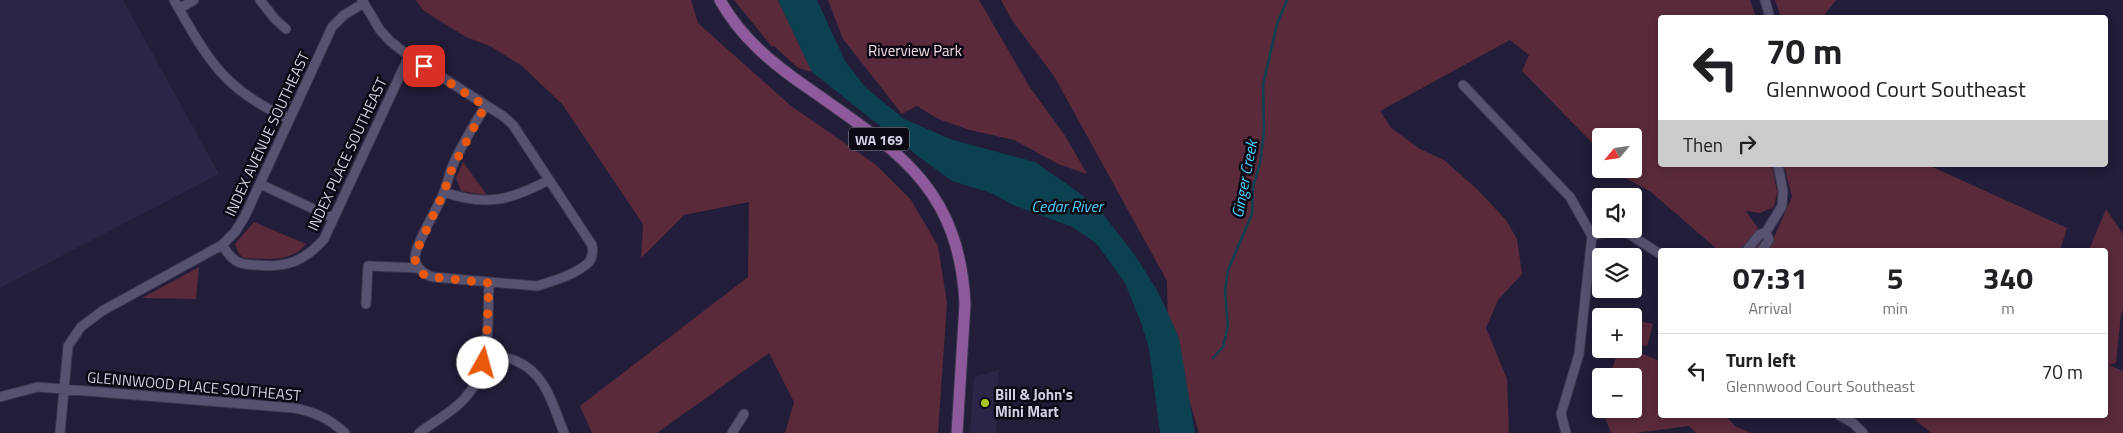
<!DOCTYPE html>
<meta charset="utf-8">
<style>
:root{--surface:#fff;--page:#f2f2f2;--text:#202124;--muted:#757577;--line:#e0e0e0}
body{margin:0;font-family:"Titillium Web",sans-serif;background:var(--page);color:var(--text);height:100vh;display:flex;flex-direction:column;font-size:19px;white-space:nowrap}
*{box-sizing:border-box;margin:0}
p{font-size:16px;color:var(--muted)}
.icon{flex:none;width:28px;height:28px;fill:none;stroke:currentColor;stroke-width:2;stroke-linecap:round;stroke-linejoin:round}
.map{position:relative;flex:1;overflow:hidden}
.side{position:absolute;left:1658px;top:248px;width:450px;height:170px;display:flex;flex-direction:column;background:var(--surface);border-radius:5px;box-shadow:0 2px 12px #0003}
.side>*{flex:none}
.banner{position:absolute;left:1658px;top:15px;width:450px;height:152px;border-radius:5px;box-shadow:0 2px 12px #0003;background:#fff;color:var(--text);overflow:hidden}
.needle{width:32px;rotate:241deg}
.buttons{position:absolute;left:1592px;top:128px;display:grid;gap:10px}
.buttons a{display:grid;place-items:center;width:50px;height:50px;border-radius:5px;background:var(--surface);box-shadow:0 2px 12px #0003;font-size:25px}
.pin{position:absolute;display:grid;place-items:center;width:42px;height:42px;color:#fff;margin:-21px;border-radius:10px;box-shadow:0 2px 8px #0006}
.me{position:absolute;width:55px;margin:-28px;rotate:7deg;stroke-linejoin:round;filter:drop-shadow(0 0 4px #0008)}
.turn{display:flex;align-items:center;gap:18px;height:105px;padding:0 25px;font-size:22px}
.turn .icon{width:65px;height:65px;stroke-width:2.5}
.turn b{display:block;font-size:35px;line-height:42px}
.then{display:flex;align-items:center;height:48px;padding:0 25px;background:#0003;gap:10px;font-size:19px}
.eta{display:flex;justify-content:space-evenly;align-items:center;height:85px;text-align:center}
.eta b{font-size:30px;font-weight:700;line-height:35px}
ul{padding:0;list-style:none}
li{display:flex;align-items:center;gap:15px;height:75px;padding:0 25px;border-top:1px solid var(--line)}
li div{flex:1}
li b{display:block;font-size:19px}
li em{font-style:normal}
.map>svg:first-child{display:block}
.built{fill:#2c2546}
.green{fill:#5a2a3b}
.water{fill:#0c4151}
.lines{fill:none;stroke-linecap:round;stroke-linejoin:round}
.stream{stroke:#0c4151;stroke-width:2.5}
.minor-casing{stroke:#3b364d;stroke-width:11}
.major-casing{stroke:#3b364d;stroke-width:13}
.minor{stroke:#575270;stroke-width:9}
.major{stroke:#8e5a9b;stroke-width:11}
.route{stroke:#ea580c;stroke-width:9;stroke-dasharray:0 16.2}
.poi-dot{fill:#a8c71c;stroke:#0c0915;stroke-width:2}
.labels{text-anchor:middle;dominant-baseline:central;stroke-width:5;stroke-linejoin:round;paint-order:stroke}
.shield{fill:#0c0915;stroke:#9694a4;stroke-width:1}
.shield-label{font-size:14px;font-weight:bold;fill:#d1cfe1}
.park-label{font-size:15px;fill:#f2dce1;stroke:#0c0915}
.street-label{font-size:15px;fill:#d1cfe1;stroke:#0c0915}
.poi-label{font-size:15px;font-weight:bold;fill:#d1cfe1;stroke:#0c0915;text-anchor:start}
.water-label{font-size:16px;font-style:italic;fill:#4ad0fb;stroke:#0c0915}
</style>
<div class="map">
<svg width="2123" height="433" viewBox="0 0 2123 433">
<rect width="100%" height="100%" fill="#221d38"/>
<path class="built" d="M0,0H123L219,174L0,288Z
M999,370L996,433H970L974,377Z"/>
<path class="green" d="M415,0H691L698,23L791,106L875,164L911,200L938,246L947,303L938,433H785L794,402L769,353L657,433H592L580,406L748,277L749,202L684,215L641,258L643,224L562,104L522,66L490,46L466,37L424,11Z
M734,0H778L812,72L798,68L774,46L772,47Z
M828,0H979L1029,86L1066,137L1087,174L1058,164L1014,140L970,130L938,119L917,106L902,114L843,39Z
M1001,0H1750L1756,17L1660,18V165H1772L1777,192L1774,207L1760,213L1746,211L1770,246L1792,197L1784,165H1928L2067,228L2060,250H1718L1651,192L1624,177L1616,169H1634V136H1601V152L1522,71L1529,55L1510,40L1380,111L1391,128L1420,149L1444,160L1478,190L1506,220L1517,239L1522,274L1498,300L1486,328L1507,379L1509,433H1199L1168,330L1167,281L1054,76L1011,19Z
M1775,0H1836L1823,17L1781,18Z
M463,162L487,195L461,191L456,178Z
M2106,209L2123,234V309L2121,314L2116,363L2109,365L2123,371V433H1931L1910,415H2105V250H2089Z
M254,222L306,244C291,263 266,259 244,258L239,254L235,244Z
M199,267L196,299L142,298Z
M1639,321L1653,324L1647,346L1634,343Z
M1618,349H1630L1660,361V415H1725L1735,426L1751,433H1696L1689,426L1635,433H1611L1602,409H1634V376H1610Z"/>
<path class="water" d="M778,0H817L845,61L865,87L904,119L953,140L1035,162L1078,192L1099,209L1134,254L1157,290L1168,313L1179,338L1195,433H1160L1149,349L1142,325L1125,283L1096,243L1072,227L1013,205L991,193L952,181L919,157L812,72Z"/>
<g class="lines">
<path class="stream" d="M1213,358L1223,347L1228,326L1225,291L1228,270L1252,214L1253,187L1260,163L1264,131L1263,85L1277,24L1287,0"/>
<g class="minor-casing">
<path id="minor" d="M174,0C208,60 224,90 289,119
M260,0L275,19L286,29
M362,0L380,30L390,41L409,56L503,116L513,125L592,245C593,251 593,258 588,263C575,275 553,281 537,286L433,277C425,275 416,268 415,259C414,247 435,212 441,199C446,189 448,178 452,167C461,146 473,126 485,107
M1765,0L1770,18
M179,9L194,0
M1463,85L1570,197L1592,236L1579,354L1561,414L1566,433
M260,184L333,218
M444,192C486,207 511,200 549,180
M1592,236L1612,230L1626,232L1660,254
M222,245C226,251 231,259 238,262C244,265 251,265 258,265C286,268 305,261 324,239L409,56
M1747,250L1759,235L1766,232L1782,206L1783,191L1778,165
M1762,250L1769,240L1766,232
M366,304L368,266L419,268
M486,353C496,356 506,357 516,361C546,373 553,406 564,433
M0,397L38,387L294,408C315,412 330,419 345,433
M1839,415L1853,423L1863,433
M60,433L68,346L81,327L102,311L222,245L235,232L245,216L332,27L344,15L364,3
M419,433C433,422 453,412 465,398C493,368 487,321 489,283
M732,433L744,414"/>
</g>
<g class="major-casing">
<path id="major" d="M720,0C741,38 773,64 808,88C896,150 959,186 965,304L957,433"/>
</g>
<use href="#minor" class="minor"/>
<use href="#major" class="major"/>
</g>
<g class="lines">
<path class="route" d="M424,66L485,106L452,169L444,192L418,248L415,260L424,275L432,277L489,283L486,353L483,363"/>
</g>
<circle class="poi-dot" cx="985" cy="403" r="5"/>
<g class="labels">
<rect class="shield" x="849" y="127.5" width="60" height="23" rx="4"/>
<g class="shield-label">
<text x="879" y="139">WA 169</text>
</g>
<g class="park-label">
<text x="915" y="50">Riverview Park</text>
</g>
<g class="street-label">
<text transform="translate(267 134) rotate(-65)">INDEX AVENUE SOUTHEAST</text>
<text transform="translate(347 154) rotate(-65)">INDEX PLACE SOUTHEAST</text>
<text transform="translate(194 386) rotate(5)">GLENNWOOD PLACE SOUTHEAST</text>
</g>
<g class="poi-label">
<text x="995" y="394">Bill &amp; John's<tspan x="995" dy="17">Mini Mart</tspan></text>
</g>
<g class="water-label">
<text transform="translate(1244 179) rotate(-79)">Ginger Creek</text>
<text x="1067" y="206">Cedar River</text>
</g>
</g>
</svg>
<div class="buttons">
<a><svg class="needle" viewBox="-14 -14 28 28"><path d="M0-13l5 13h-10z" fill="#e53935"/><path d="M0 13l5-13h-10z" fill="#757577"/></svg></a>
<a><svg class="icon" aria-label="sound" viewBox="0 0 24 24"><path d="M4 9h4l5-4v14l-5-4H4zM17 9q2 3 0 6"/></svg></a>
<a><svg class="icon" aria-label="layers" viewBox="0 0 24 24"><path d="M12 4l9 5-9 5-9-5zM3 14l9 5 9-5"/></svg></a>
<a>+</a>
<a>−</a>
</div>
<div class="pin" style="left:424px;top:66px;background:#d93025"><svg class="icon" aria-label="arrive" viewBox="0 0 24 24"><path d="M6 21V4h12l-3 4 3 4H6"/></svg></div>
<svg class="me" style="left:483px;top:363px" viewBox="-20 -20 40 40"><circle r="19" fill="#fff"/><path d="M0-13L10 11 0 6-10 11z" fill="#ea580c"/></svg>
<div class="banner">
<div class="turn"><svg class="icon" aria-label="left" viewBox="0 0 24 24"><path d="M17 20v-9H6M10 6l-5 5 5 5"/></svg><div><b>70 m</b>Glennwood Court Southeast</div></div>
<div class="then">Then<svg class="icon" aria-label="right" viewBox="0 0 24 24"><path d="M7 20v-9h11M14 6l5 5-5 5"/></svg></div>
</div>
<section class="side">
<div class="eta">
<div><b>07:31</b><p>Arrival</p></div>
<div><b>5</b><p>min</p></div>
<div><b>340</b><p>m</p></div>
</div>
<ul>
<li><svg class="icon" aria-label="left" viewBox="0 0 24 24"><path d="M17 20v-9H6M10 6l-5 5 5 5"/></svg><div><b>Turn left</b><p>Glennwood Court Southeast</p></div><em>70 m</em></li>
</ul>
</section>
</div>
